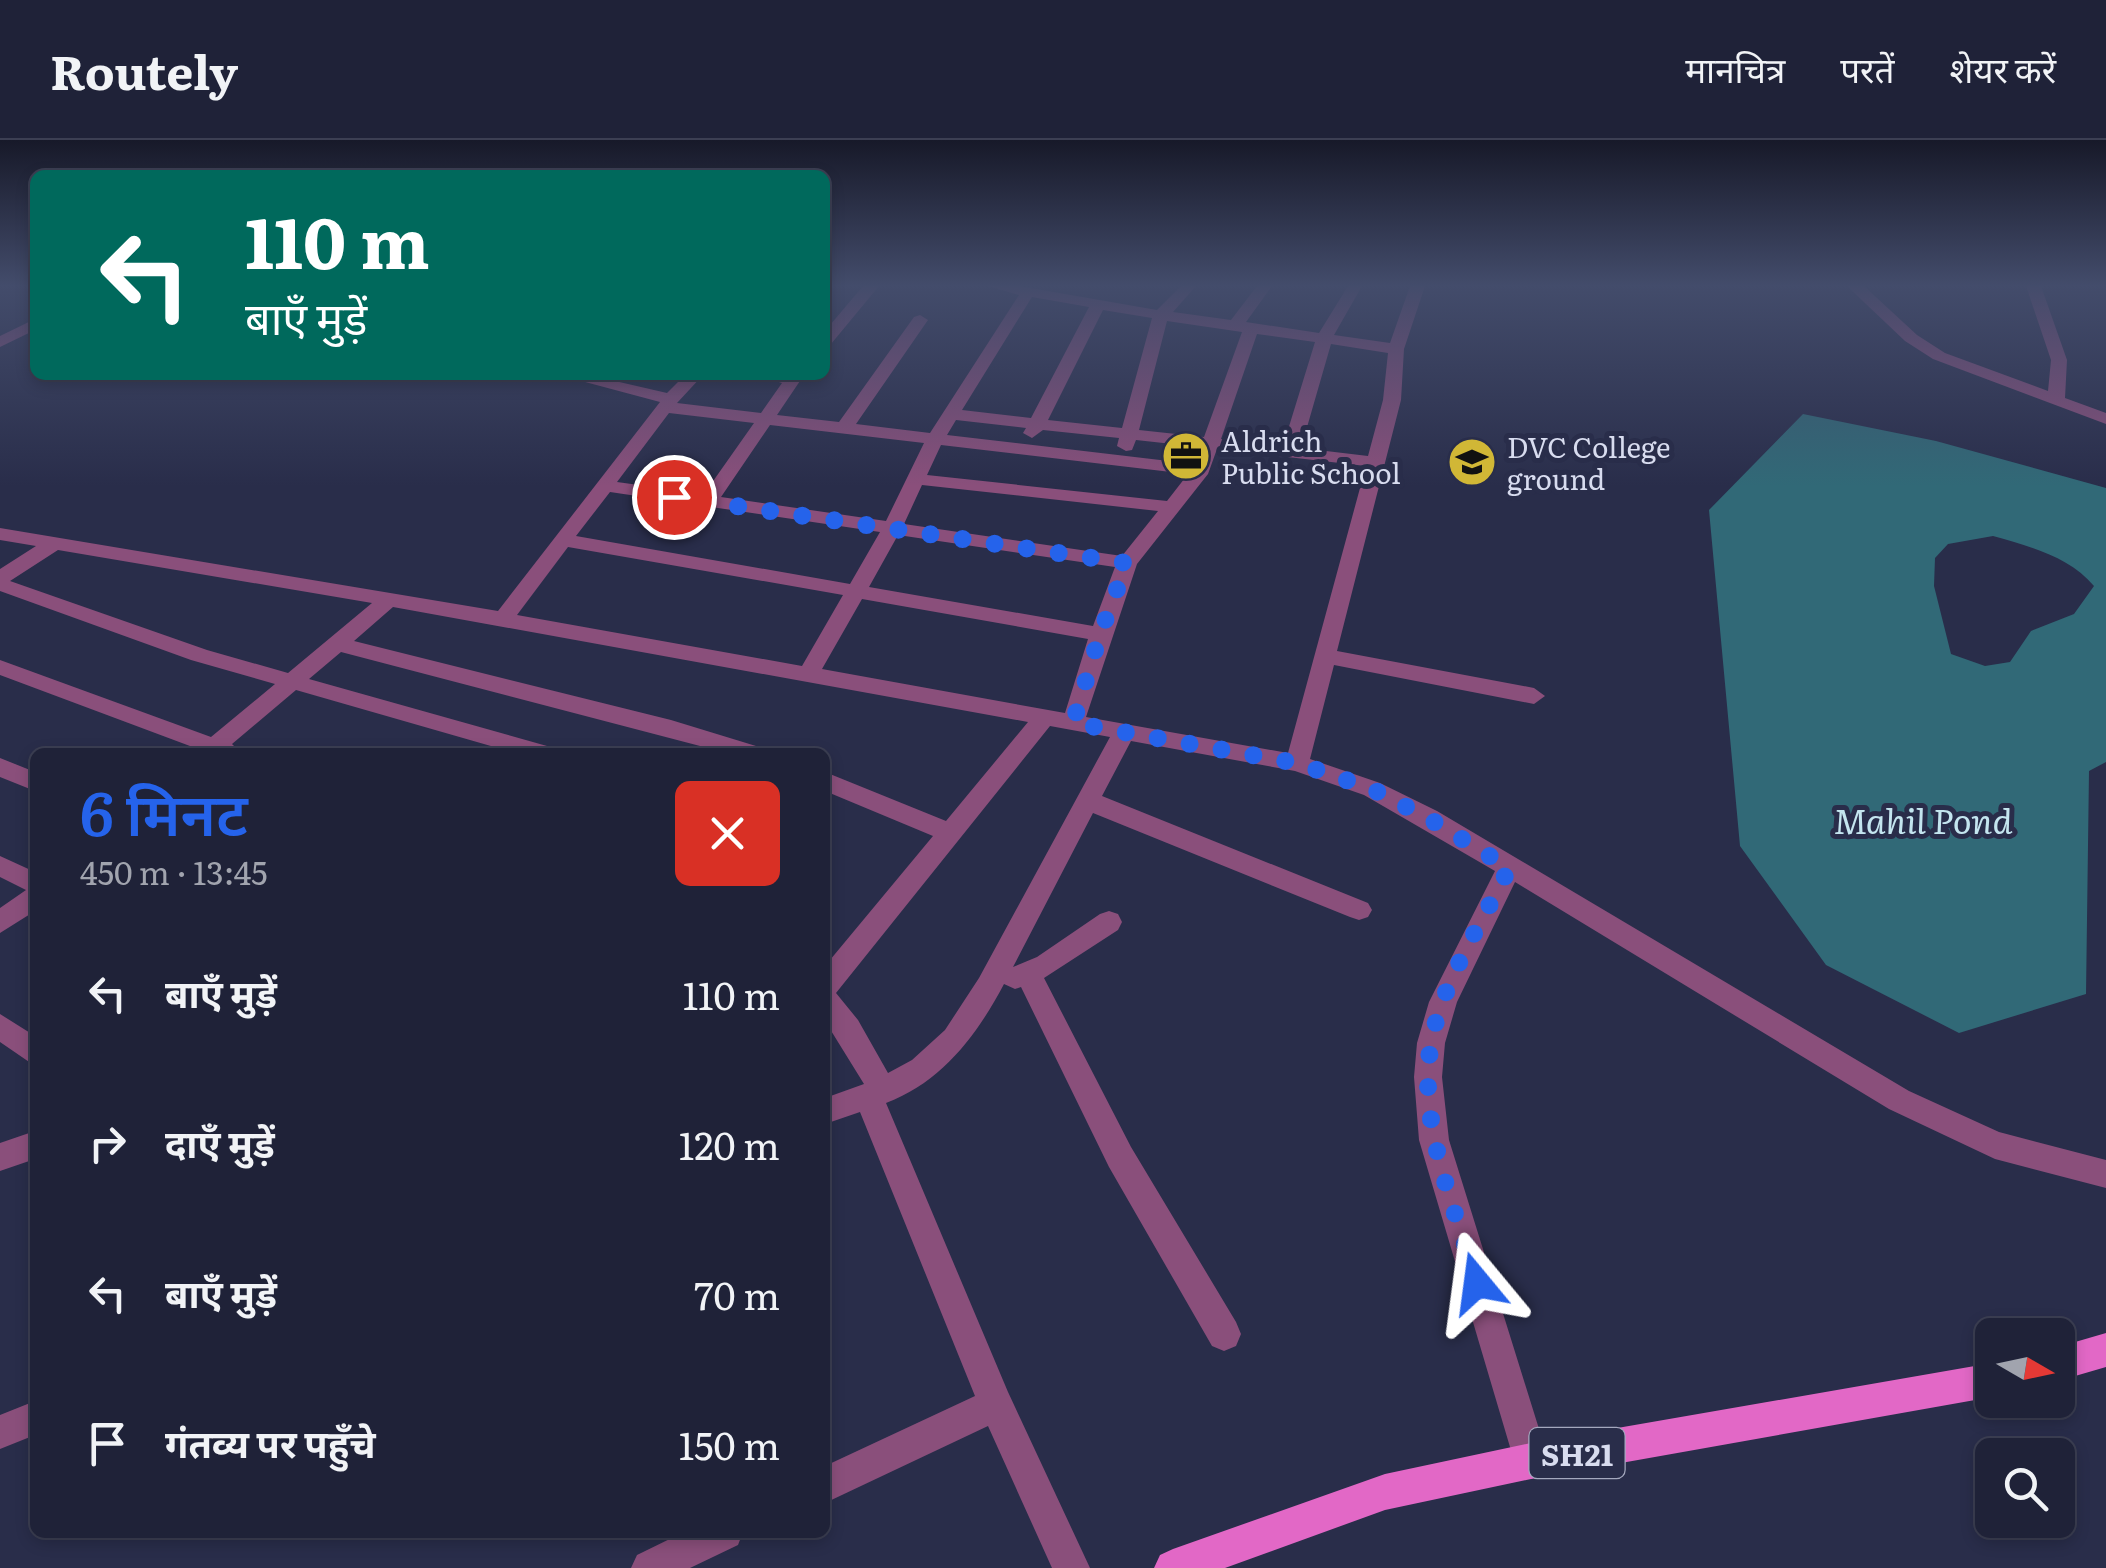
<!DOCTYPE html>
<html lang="hi">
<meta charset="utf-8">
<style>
:root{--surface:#1f2238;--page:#272a40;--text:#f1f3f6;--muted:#a1a4ae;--line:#3c3f53;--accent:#2563eb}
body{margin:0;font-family:Literata,"Noto Sans Devanagari",serif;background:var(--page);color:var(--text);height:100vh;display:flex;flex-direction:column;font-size:38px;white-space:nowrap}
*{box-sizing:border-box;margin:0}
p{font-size:32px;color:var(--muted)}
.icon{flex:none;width:55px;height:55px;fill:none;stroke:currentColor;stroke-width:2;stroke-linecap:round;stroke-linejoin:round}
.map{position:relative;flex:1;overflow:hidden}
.panel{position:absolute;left:30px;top:608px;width:800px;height:790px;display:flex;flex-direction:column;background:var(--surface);border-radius:15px;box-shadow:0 5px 15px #0003,0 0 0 2px var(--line)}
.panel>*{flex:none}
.banner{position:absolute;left:30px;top:30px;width:800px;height:210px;border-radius:15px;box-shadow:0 5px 15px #0003,0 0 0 2px var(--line);background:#00695c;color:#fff;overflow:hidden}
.needle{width:65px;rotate:99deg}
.tools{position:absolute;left:1975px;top:1178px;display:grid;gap:20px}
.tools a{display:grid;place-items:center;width:100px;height:100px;border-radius:15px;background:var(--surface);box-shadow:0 5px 15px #0003,0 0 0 2px var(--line);font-size:50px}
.pin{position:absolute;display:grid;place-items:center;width:85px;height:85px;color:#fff;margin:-42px;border:5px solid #fff;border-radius:50%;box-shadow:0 2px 10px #0007}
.me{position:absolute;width:110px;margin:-55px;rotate:344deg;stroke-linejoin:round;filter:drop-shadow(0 0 8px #0008)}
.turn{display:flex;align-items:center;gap:35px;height:210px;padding:0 50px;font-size:45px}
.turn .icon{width:130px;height:130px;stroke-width:2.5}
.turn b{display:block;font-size:70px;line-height:85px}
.round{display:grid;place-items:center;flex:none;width:105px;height:105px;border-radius:15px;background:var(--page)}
.overview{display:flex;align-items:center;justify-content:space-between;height:170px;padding:0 50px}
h1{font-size:60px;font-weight:600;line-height:75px;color:var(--accent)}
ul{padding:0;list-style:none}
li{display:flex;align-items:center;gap:30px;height:150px;padding:0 50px}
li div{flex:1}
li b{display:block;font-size:38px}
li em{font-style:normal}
header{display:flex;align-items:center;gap:60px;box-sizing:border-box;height:140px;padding:0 50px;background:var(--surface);border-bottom:2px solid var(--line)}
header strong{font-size:48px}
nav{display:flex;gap:55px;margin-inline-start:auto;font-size:35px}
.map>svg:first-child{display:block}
.water{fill:#316977;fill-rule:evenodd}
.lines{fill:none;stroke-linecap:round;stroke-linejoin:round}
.minor{fill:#8a4f7b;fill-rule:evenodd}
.major{fill:#e268c6;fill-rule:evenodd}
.route{stroke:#2563eb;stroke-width:18;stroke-dasharray:0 32.4}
.labels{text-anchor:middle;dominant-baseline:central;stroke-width:10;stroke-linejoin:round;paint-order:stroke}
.far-poi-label{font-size:28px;fill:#d8dcef;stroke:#292d4a;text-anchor:start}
.shield{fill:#292d4a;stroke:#a4a8be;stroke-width:2.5}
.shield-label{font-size:30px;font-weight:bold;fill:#d8dcef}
.water-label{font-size:35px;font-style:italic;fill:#c4e5ef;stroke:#292d4a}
</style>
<header>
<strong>Routely</strong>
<nav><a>मानचित्र</a><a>परतें</a><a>शेयर करें</a></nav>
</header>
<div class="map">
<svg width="2106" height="1428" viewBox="0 0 2106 1428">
<rect width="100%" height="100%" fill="#292d4a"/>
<path class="water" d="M1803,274L1936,301L2106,348V622L2089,631L2086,854L1959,893L1826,825L1740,706L1709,370ZM1993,396C2028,406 2069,416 2094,446L2074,474L2031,491L2010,522L1985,526L1951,514L1934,446L1935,418L1948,404Z"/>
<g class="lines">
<path class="minor" d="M863,146H879L831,204L825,206V191Z
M988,146H1019L1157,170L1181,146H1196L1173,172L1231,180L1257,146H1272L1246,182L1319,193L1348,146H1362L1334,195L1390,203L1410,146H1425L1404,209L1401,260L1337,511L1534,548L1545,556L1534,564L1334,525L1310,619L1380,643L1437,671L1909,951L1999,992L2106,1020V1048L1995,1019L1889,969L1515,742L1457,862L1445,903L1442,937L1449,1000L1549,1321L1544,1334L1531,1339L1518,1334L1419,1000L1414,937L1417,903L1429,862L1495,731L1364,655L1295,631L1131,601L1102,656L1368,763L1372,770L1368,777L1359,780L1350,777L1093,673L1013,827L1037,817L1100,774L1109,771L1118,774L1122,782L1118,790L1044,838L1131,1007L1236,1182L1241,1194L1236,1206L1224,1211L1212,1206L1109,1027L1021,847L1015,849L1004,844C977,895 942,942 886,963L1008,1252L1090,1428H1052L988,1286L825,1363V1326L975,1256L860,972L825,984V958L864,944L825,881V826L933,696L825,651V632L946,681L1028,582L393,467L354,501L671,580L756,606L760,612H723L341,512L309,539L547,606L551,612H512L296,550L232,604L240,612H206L0,535V520L211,597L275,544L191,520L0,451V429L36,406L0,400V388L498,471L660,262L559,235H589L667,253L685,235H703L677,263L761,273L782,243L755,235H804L777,275L839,282L914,177L920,175L928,180L856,284L930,293L1019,155ZM1032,157L1089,167L1031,278L962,270ZM1103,170L1152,178L1122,288L1048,280ZM1167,181L1242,192L1204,297L1139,290ZM1257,194L1315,202L1283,306L1221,299ZM1331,204L1388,213L1383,260L1368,316L1301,308ZM669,273L754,283L704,354L617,342ZM956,280L1026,288L1023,293L1032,298L1043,290L1119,298L1117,306L1126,311L1132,310L1136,300L1200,307L1194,324L947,295ZM770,285L924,303L886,381L721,357ZM941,305L1188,334L1167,361L927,335ZM1217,309L1366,326L1288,613L1086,577L1137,424L1208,334ZM922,345L1158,371L1122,416L904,384ZM610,352L880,392L850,444L576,396ZM898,395L1115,427L1093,486L869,447ZM568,407L843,455L802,526L517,475ZM58,410L372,463L288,533L207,510L10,441ZM862,459L1088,499L1065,573L822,529ZM1050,586L1110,597L979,838L945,890L912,920L888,933L858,880L836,853Z
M1847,146H1864L1917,195L1945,213L2048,251L2051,220L2026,146H2041L2067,220L2065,258L2106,273V284L1933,219L1905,201Z
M35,179V190L0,207V196Z
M0,618L35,632V651L0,637Z
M0,716L35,732V771L0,793V768L26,750L0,737Z
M0,874L35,896V926L0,902Z
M35,991V1019L0,1031V1003Z
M35,1261V1295L0,1309V1275Z
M684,1392H743L738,1405L690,1428H631L637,1415Z"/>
<path class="major" d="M2106,1193V1227L2058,1241V1207Z
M1992,1223V1257L1531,1339L1385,1370L1225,1428H1154L1160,1415L1173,1409L1385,1334L1531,1303Z"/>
</g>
<linearGradient id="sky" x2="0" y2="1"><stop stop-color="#171929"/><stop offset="0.42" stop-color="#434c6b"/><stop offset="1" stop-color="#434c6b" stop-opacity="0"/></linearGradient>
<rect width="2106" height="346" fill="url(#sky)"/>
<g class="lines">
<path class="route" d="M674,357L1127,423L1100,494L1073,583L1297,623L1372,649L1428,678L1509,728C1482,783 1441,843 1431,904C1417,984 1455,1067 1477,1143"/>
</g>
<defs>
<g id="office-disc" transform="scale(2.5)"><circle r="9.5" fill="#d1b736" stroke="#292d4a"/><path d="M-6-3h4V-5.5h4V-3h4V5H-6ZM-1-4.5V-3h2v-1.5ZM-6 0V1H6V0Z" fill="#111"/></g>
<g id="university-disc" transform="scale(2.5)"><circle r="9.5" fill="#d1b736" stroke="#292d4a"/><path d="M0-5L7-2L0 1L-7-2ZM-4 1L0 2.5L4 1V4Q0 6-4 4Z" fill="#111"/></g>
</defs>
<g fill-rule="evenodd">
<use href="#office-disc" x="1186" y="316"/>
<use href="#university-disc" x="1472" y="322"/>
</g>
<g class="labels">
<g class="far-poi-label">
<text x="1221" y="300">Aldrich<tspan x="1221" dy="32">Public School</tspan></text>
<text x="1507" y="306">DVC College<tspan x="1507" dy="32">ground</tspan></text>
</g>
<rect class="shield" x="1529.5" y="1288" width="95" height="50" rx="8"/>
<g class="shield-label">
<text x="1577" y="1313">SH21</text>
</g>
<g class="water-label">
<text x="1923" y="679">Mahil Pond</text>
</g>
</g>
</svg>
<div class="tools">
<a><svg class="needle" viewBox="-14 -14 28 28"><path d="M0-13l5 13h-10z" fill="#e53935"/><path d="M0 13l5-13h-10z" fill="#a1a4ae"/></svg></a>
<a><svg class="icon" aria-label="search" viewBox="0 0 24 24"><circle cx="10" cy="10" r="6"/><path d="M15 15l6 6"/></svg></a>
</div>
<div class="pin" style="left:674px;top:357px;background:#d93025"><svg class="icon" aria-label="arrive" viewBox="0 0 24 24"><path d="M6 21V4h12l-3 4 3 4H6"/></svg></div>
<svg class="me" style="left:1477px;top:1143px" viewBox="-20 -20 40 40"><path d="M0-17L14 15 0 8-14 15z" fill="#2563eb" stroke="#fff" stroke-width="4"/></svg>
<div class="banner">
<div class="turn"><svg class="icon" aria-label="left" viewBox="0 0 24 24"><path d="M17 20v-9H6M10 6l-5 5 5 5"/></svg><div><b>110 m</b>बाएँ मुड़ें</div></div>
</div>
<section class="panel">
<div class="overview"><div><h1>6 मिनट</h1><p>450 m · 13:45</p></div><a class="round" style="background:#d93025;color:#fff"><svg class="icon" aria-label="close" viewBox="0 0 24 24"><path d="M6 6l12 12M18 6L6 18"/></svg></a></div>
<ul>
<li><svg class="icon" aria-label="left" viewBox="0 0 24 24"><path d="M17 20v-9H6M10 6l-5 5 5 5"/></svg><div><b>बाएँ मुड़ें</b></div><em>110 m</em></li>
<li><svg class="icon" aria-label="right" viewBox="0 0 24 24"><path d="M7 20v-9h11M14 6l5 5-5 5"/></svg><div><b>दाएँ मुड़ें</b></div><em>120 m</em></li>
<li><svg class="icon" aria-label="left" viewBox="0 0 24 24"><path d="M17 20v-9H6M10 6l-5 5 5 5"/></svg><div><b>बाएँ मुड़ें</b></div><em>70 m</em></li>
<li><svg class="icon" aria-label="arrive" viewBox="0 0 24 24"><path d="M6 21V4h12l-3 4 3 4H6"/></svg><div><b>गंतव्य पर पहुँचे</b></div><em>150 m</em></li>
</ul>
</section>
</div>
